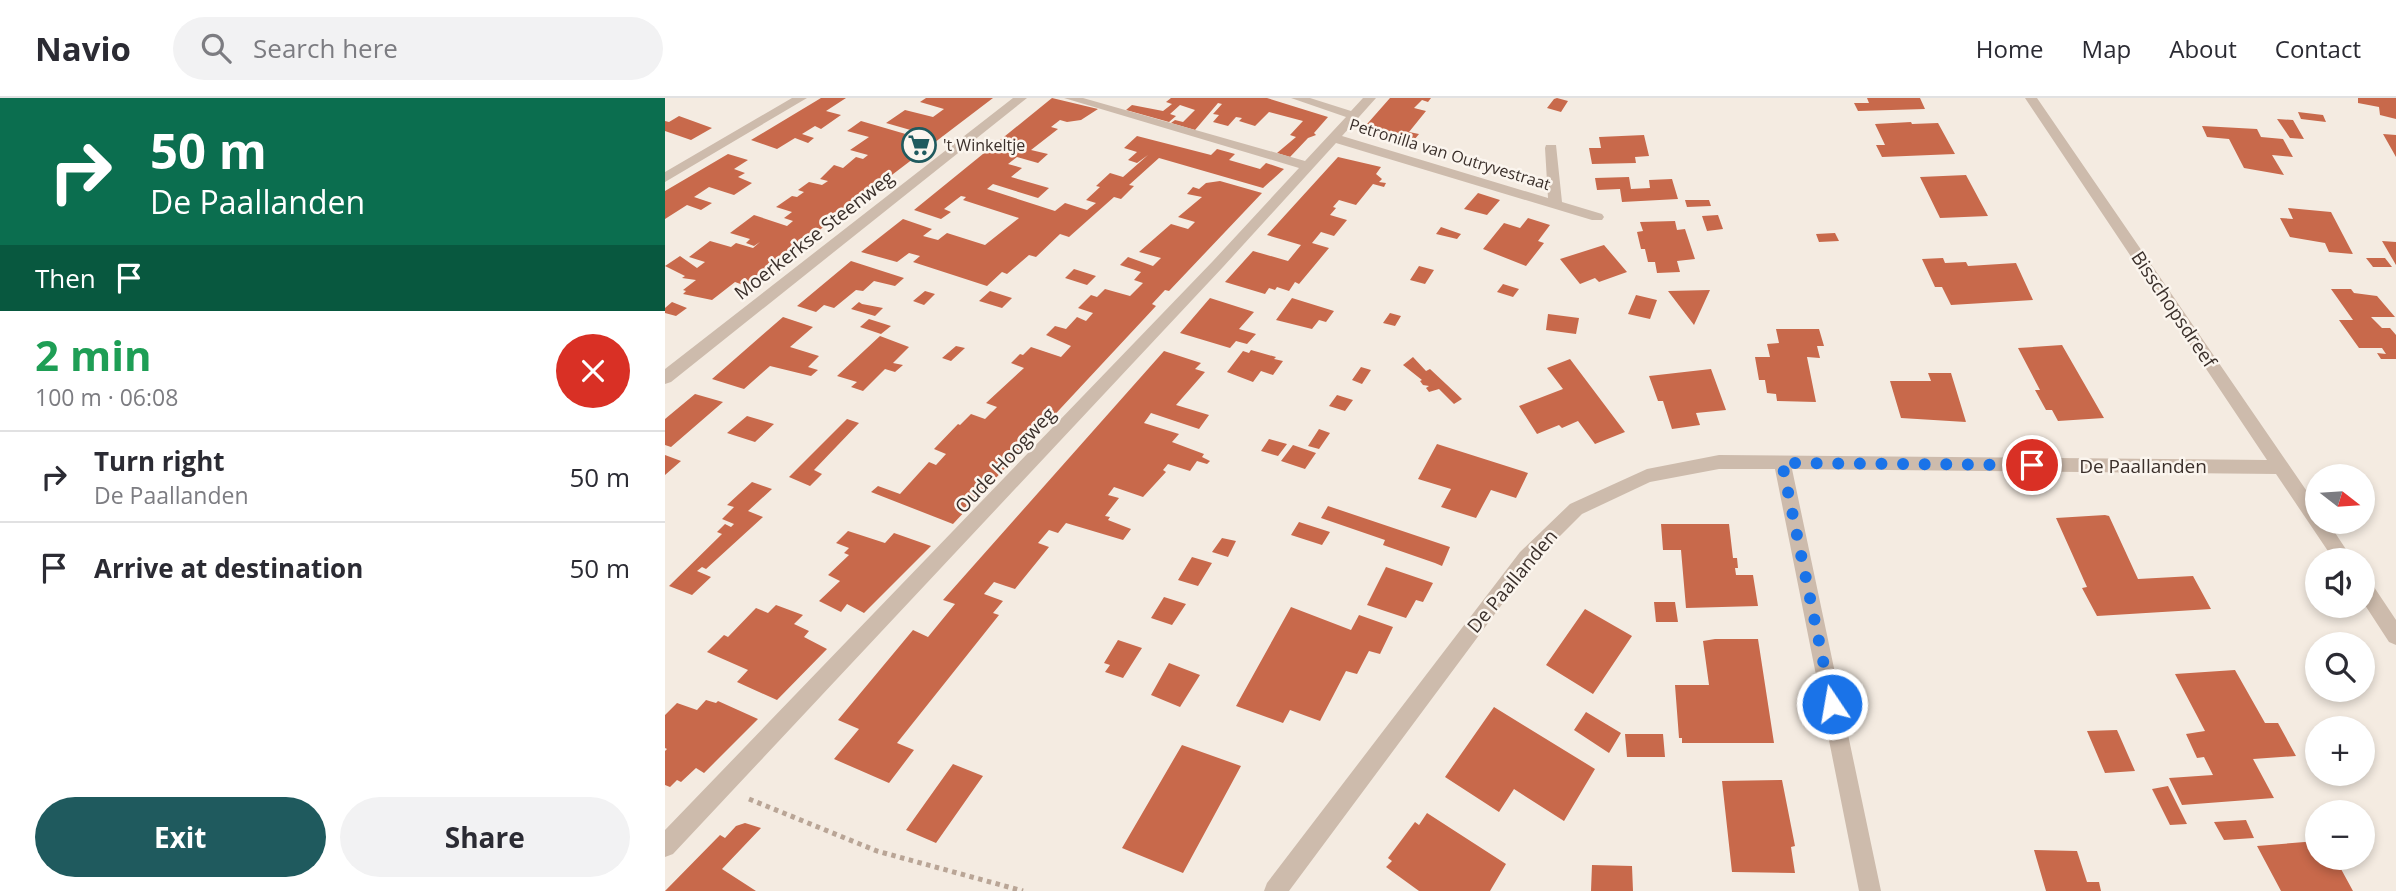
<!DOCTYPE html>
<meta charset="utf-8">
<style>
:root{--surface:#fff;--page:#f2f2f3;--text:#2b2b33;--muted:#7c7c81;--line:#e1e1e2;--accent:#1f5a5e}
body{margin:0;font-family:"Open Sans",sans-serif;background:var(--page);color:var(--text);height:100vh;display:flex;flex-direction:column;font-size:26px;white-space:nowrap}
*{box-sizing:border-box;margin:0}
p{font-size:23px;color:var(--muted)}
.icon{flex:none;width:38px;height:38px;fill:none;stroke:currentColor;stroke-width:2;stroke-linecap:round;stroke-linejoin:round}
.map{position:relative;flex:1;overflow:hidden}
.details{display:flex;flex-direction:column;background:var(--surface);width:665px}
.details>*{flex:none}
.top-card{background:#0b6e4f;color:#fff;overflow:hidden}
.needle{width:46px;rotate:107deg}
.tools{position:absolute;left:1640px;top:366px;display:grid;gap:14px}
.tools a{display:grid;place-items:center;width:70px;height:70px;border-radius:50%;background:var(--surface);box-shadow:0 4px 10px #0003;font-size:35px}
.pin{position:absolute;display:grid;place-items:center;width:60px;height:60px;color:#fff;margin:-30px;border:4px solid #fff;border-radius:50%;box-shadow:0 2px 7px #0007}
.me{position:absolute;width:77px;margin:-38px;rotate:348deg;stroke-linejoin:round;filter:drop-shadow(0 0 5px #0008)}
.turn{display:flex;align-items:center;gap:24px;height:147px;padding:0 35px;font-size:32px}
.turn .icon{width:91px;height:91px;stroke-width:2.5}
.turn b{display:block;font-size:49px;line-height:60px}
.then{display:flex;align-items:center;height:66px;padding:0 35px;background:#0003;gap:14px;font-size:26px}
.round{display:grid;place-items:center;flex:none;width:74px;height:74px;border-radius:37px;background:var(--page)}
.summary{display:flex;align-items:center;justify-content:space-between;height:119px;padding:0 35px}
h1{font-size:42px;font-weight:700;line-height:52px;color:#1e9e55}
.button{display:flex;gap:14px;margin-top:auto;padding:14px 35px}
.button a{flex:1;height:80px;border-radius:42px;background:var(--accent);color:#fff;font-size:28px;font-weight:700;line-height:80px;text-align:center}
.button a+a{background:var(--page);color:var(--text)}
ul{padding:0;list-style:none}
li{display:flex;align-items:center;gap:21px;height:91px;padding:0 35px;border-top:2px solid var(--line)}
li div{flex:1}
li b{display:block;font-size:26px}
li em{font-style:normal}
header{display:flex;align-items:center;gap:42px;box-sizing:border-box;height:98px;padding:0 35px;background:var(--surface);border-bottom:2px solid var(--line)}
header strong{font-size:33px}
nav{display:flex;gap:38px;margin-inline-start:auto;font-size:24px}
.search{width:490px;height:63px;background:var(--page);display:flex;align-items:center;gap:18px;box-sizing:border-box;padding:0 24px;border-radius:38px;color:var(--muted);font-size:26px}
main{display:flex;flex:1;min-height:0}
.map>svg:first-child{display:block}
.building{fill:#c8694b}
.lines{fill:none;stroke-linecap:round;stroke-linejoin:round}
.path{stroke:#b9a596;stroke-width:5;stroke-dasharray:4.5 4.5;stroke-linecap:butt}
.minor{fill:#cdbbac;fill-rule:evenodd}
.route{stroke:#1a73e8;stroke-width:12;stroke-dasharray:0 21.6}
.labels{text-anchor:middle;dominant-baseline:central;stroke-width:5;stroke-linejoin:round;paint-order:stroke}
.far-poi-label{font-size:16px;fill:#3b302b;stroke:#fbf5ee;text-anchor:start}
.far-street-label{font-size:16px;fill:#3b302b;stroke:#fbf5ee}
.street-label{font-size:19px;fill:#3b302b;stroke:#fbf5ee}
</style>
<header>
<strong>Navio</strong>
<div class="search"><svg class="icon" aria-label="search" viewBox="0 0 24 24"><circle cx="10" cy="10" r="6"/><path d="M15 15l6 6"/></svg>Search here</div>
<nav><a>Home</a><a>Map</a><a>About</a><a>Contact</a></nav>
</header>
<main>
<section class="details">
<div class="top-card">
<div class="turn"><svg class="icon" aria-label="right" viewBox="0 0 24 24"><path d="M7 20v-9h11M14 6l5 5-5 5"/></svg><div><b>50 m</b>De Paallanden</div></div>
<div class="then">Then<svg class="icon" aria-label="arrive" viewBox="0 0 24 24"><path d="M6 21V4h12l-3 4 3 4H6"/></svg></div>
</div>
<div class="summary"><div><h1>2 min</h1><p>100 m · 06:08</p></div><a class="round" style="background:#d93025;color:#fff"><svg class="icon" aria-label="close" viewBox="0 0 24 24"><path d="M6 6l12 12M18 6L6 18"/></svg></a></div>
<ul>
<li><svg class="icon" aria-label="right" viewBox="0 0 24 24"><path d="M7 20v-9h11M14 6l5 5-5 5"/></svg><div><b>Turn right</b><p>De Paallanden</p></div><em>50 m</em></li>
<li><svg class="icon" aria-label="arrive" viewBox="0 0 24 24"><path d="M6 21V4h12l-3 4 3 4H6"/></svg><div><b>Arrive at destination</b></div><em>50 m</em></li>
</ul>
<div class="button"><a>Exit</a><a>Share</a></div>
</section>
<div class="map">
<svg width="1731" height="793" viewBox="0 0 1731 793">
<rect width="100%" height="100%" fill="#f4ebe1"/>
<path class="building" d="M156,0H181L161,13L176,17L156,31L150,28L137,36L149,40L143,45L130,40L112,51L86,42Z
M261,0H328L81,188L70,184L47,202L18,196L21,193L18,192L31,182L17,180L20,178L0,168L15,158L32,170L40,164L24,159L45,143L66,149L71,145L88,150L95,144L89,148L81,145L85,141L65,135L89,117L122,128L128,123L119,120L127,114L111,109L127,98L132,99L139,94L133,92L144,84L157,87L163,83L155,81L169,67L178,70L191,59L198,61L203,57L185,52L204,39L182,33L196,23L244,37L249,33L221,25L240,12L268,19L279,11L255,4Z
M387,0L433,11L416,22L402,24L395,22L386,29L393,31L366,52L383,56L373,65L352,59L343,66L357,70L346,79L384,90L373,100L328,86L322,91L390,113L400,105L422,112L431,105L421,102L435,89L431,88L445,75L458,79L483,57L472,65L463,62L472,54L459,50L472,38L546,57L552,51L570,56L564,62L595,71L601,65L619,71L598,90L494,60L464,87L469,88L456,101L449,99L404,139L395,136L371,159L364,157L342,176L337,174L322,188L248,164L255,158L244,155L232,164L196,154L238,121L267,131L258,138L273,142L282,135L320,147L354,120L298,102L301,99L296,98L279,111L286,114L276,121L249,112Z
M506,0H602L663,19L649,35L651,37L643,40L625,59L612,55L631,39L625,37L638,23L604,14L590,28L574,23L577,20L571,19L563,28L548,24L554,17L548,16L557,6L553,5L530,32L506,25L510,22L518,24L530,12L515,7L505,16L511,18L504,24L461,12L467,7L498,13L507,6L501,4Z
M725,0H766L763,4L757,2L749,10L761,13L744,34L754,36L745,47L695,34Z
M892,0L903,3L896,14L882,10L889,1Z
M1202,0H1255L1260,11L1193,13L1189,5H1204Z
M1693,0H1731V21L1715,17L1714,9L1693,5Z
M1633,14L1658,17L1661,24L1636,21Z
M14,18L47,30L26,42L0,33V23L4,24Z
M1612,21L1628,22L1639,41L1625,40Z
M1246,24L1247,26L1273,25L1290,56L1217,59L1211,47H1220L1210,26Z
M1537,28L1592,31L1596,39L1618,41L1628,59L1607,57L1619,77L1579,70L1564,41L1542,39Z
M1718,36L1731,37V59Z
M979,37L984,58L970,59L971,65L927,66L924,50H936L934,39Z
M63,56L83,62L69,71L80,75L73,79L87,85L69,97L44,89L29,99L47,105L36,112L22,107L0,121V93Z
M673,59L716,69L711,76L717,81L714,84L721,85L719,89L708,86L691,107L674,102L668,109L671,110L665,117L682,122L669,138L656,134L647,145L664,150L634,186L630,184L624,193L612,189L610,192L604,190L600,196L560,184L588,153L623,163L636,147L602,137Z
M1301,77L1323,118L1275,120L1255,79Z
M964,79L966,91L985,90L984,82L1007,81L1013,101L957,104L955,91L932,92L930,80Z
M555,83L597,95L504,193L500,192L487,206L491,208L288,426L206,394L213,388L235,396L264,364L271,367L281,356L269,351L293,326L295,327L306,316L320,321L332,309L321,305L359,270L346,265L355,256L358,257L366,249L396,259L406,248L381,237L390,228L401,231L412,219L421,223L428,215L413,210L426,197L432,199L440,191L465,198L478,185L469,182L476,174L455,167L463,159L488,168L496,160L474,154L506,126L523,131L530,124L513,119L537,99L522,96L528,89L534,91L541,85Z
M813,95L835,102L822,117L799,111Z
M1020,102H1044L1046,108L1022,109Z
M1623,110L1666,114L1688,156L1664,154L1660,145L1625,139L1615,120L1628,121Z
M1053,117L1058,131L1042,133L1037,118Z
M863,120L885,127L873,143L879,145L861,168L818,151L839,125L855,130Z
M1010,123L1012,132L1020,131L1030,161L1012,163L1015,174L992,175L990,164H983L980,151H976L972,134L978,133L975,124Z
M776,129L796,136L792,141L771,136Z
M1170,135L1174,143L1154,144L1151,136Z
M1717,143L1731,144V167Z
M939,147L962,174L934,184L930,180L915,186L895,161Z
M1278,160L1280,165L1301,164L1303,168L1351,165L1368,202L1286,207L1277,189H1270L1257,161Z
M1701,160H1720L1727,169H1708Z
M186,163L239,180L230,188L209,183L198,193L191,192L169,210L159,207L151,214L132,208Z
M754,168L769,172L760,186L745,182Z
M409,171L431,178L422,187L400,180Z
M838,186L854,191L848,199L832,194Z
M1666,191H1686L1689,195L1712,198L1730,219H1706L1717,230H1725L1731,237V261H1716L1712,255L1721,256L1717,250H1694L1674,222H1688Z
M1045,192L1029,227L1003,193Z
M260,193L270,196L259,207L248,203Z
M325,193L347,200L337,210L314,203Z
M971,197L992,202L985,221L963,216Z
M545,200L589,214L574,231L591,236L582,246L571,243L565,250L515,235Z
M627,200L669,213L661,224L654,222L647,231L611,222Z
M7,204L22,210L11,218L0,215V210Z
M194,204L197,206L218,210L210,218L186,211Z
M725,215L736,218L730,228L718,225Z
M883,216L914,220L911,236L881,232Z
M118,219L148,229L125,249L154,258L143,269L153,272L146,278L105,268L79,291L47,281Z
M204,221L226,228L216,236L195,229Z
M1111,231H1154L1159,248H1152L1155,260L1142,259L1151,304L1112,303L1111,296L1102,295L1100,282H1094L1090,259H1105L1102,246L1114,245Z
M215,238L244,249L228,265L238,267L230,274L220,271L198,293L186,289L192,284L172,278Z
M1397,247L1439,320L1393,323L1387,312H1381L1370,292H1375L1353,250Z
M291,248L300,250L286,263L277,260Z
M586,252L611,259L609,261L618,263L608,277L596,273L588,284L562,274L578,253L584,255Z
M499,253L536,265L530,271L540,274L511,307L544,317L534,331L486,315L479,325L514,336L507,344L539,356L537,359L545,363L542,366L532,363L525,373L503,366L498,372L501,374L478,399L449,389L443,397L454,400L440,418L445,419L443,422L466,431L458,442L401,425L393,435L384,432L373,445L384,449L350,491L329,484L319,496L338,503L328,515L334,517L232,645L249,652L224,685L169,661L194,631L173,622L248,532L263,539L290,506L278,502Z
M748,259L761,273L765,271L797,301L789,306L774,291L764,294L761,290L764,288L758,287L755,283L757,282L738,267Z
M905,261L960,334L930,346L913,323L897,330L894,327L872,336L854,308L898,291L882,270Z
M696,269L706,272L697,286L687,282Z
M1046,271L1061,312L1031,315L1035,327L1007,331L998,303H993L984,278Z
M1263,275H1286L1301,324L1236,320L1225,283H1266Z
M30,296L58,304L6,349L0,347V321Z
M672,297L688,302L680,313L664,308Z
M82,318L109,326L90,344L62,335Z
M182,321L194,325L149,372L157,376L145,388L124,379Z
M654,331L665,335L654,351L643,348Z
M604,341L622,346L613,358L596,353Z
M772,346L863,375L851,400L826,392L811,420L776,409L786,391L753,381Z
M628,347L651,355L640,371L616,363Z
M0,357L16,363L0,377Z
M87,384L107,391L83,413L98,419L41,471L37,469L32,473L46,479L27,497L4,488L57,436L52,434L60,426L66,429L69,426L57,421L69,409L62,407Z
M663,408L785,449L777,468L770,465L718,447L720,442L656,420Z
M1440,417L1444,418L1473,481L1528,478L1546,511L1432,518L1417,490L1422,489L1391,420Z
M634,424L665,434L657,447L626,437Z
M996,426H1064L1068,460H1072L1073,470H1070L1071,477H1088L1093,508L1021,510L1016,452H998Z
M183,433L220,445L229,435L266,448L199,515L182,506L176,514L154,503L175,483L163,477L184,457L179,455L184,450L171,445Z
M557,440L571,443L563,459L547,454Z
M527,459L547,465L533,488L513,482Z
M721,469L768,485L758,504L751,502L741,520L702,507Z
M499,499L521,506L507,527L486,520Z
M989,504H1010L1013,524H991Z
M111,507L138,517L129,526L144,533L139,539L162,551L112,602L72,584L83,572L42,554L59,537L63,539L91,510L103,515Z
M626,509L686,532L694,517L728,529L715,556L704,553L692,576L681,573L655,623L625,612L618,625L571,608Z
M920,511L967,538L928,596L881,567Z
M1050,541H1093L1109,645H1017V640H1014L1010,587H1044L1038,543Z
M453,542L477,550L458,580L440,574L445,567L439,565Z
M504,565L535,577L515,609L486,597Z
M1570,572L1600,625H1613L1631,658L1588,661L1609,700L1517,707L1504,680L1548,677L1539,659L1532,660L1521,636L1540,633L1510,576Z
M41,602L51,605L53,603L93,621L39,675L31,670L16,684L12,682L5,689L0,687V653L2,651L0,650V617L12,605L32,612Z
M829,609L930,671L899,723L849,691L834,714L780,679Z
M921,614L956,635L944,655L909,632Z
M1452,632L1470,673L1440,675L1422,633Z
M960,636H998L1000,659H962Z
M517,647L576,668L518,775L457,750Z
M288,666L318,678L271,745L241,732Z
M1117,682L1130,748L1126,749L1130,775L1067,774L1057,683Z
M1503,688L1522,726L1505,727L1487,691Z
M762,715L841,766L825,793H754L721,769L727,763L723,760L750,724L754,727Z
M1581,722L1589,740L1559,742L1549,724Z
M80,725L96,730L57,771L91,793H0L55,737L60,740L71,728Z
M1652,743V760H1670L1688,793H1616L1592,748Z
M1369,752L1412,753L1422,784H1434L1436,793H1381Z
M927,767L967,768L968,793H926Z"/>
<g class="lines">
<path class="path" d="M84,701L212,753L358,793"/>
<path class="minor" d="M127,0H142L0,84V74Z
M348,0H362L6,284L0,286V271Z
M399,0H418L640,63L681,19L626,0H645L686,13L698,0H711L677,38L883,100L880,50L881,47H891L897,104L937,116L939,119L937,122H927L671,45L558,169L8,756L0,759V732L548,163L634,70Z
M1360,0H1372L1652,408V424H1663L1688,462H1669L1611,376L1127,371L1216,793H1194L1110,371H1054L985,384L917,416L867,466L624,793H599L602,785L855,454L905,406L982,371L1054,357L1602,362Z
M1698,481L1705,483L1731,522V547L1724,544L1698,504Z"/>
</g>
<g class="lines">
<path class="route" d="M1167,606L1117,365L1367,367"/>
</g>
<defs>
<g id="supermarket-ring" transform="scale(1.75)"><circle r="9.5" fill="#fbf5ee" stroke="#1f5a5e" stroke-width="1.5"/><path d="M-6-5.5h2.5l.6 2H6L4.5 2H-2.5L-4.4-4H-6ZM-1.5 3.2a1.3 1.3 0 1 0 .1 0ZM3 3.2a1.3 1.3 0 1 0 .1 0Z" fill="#1f5a5e"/></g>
</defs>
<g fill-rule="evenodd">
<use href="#supermarket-ring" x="254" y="47"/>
</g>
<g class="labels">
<g class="far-poi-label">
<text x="278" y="47">'t Winkeltje</text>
</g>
<g class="far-street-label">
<text transform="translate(785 56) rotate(17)">Petronilla van Outryvestraat</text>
</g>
<g class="street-label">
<text transform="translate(149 137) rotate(-38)">Moerkerkse Steenweg</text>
<text transform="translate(1509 211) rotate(56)">Bisschopsdreef</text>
<text transform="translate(340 362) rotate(-47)">Oude Hoogweg</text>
<text x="1478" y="368">De Paallanden</text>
<text transform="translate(847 483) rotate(-50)">De Paallanden</text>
</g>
</g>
</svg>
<div class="tools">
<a><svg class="needle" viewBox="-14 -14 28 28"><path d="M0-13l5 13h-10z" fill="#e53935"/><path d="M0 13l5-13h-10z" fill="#7c7c81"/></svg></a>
<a><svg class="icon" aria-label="sound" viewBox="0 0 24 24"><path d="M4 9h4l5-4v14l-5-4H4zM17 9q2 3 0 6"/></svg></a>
<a><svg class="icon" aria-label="search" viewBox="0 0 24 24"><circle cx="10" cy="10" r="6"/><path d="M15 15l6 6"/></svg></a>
<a>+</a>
<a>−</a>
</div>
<div class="pin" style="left:1367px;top:367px;background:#d93025"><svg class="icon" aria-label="arrive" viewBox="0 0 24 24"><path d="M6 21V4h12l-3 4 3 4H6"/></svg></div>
<svg class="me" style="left:1167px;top:606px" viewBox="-20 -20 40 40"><circle r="17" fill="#1a73e8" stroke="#fff" stroke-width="3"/><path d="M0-11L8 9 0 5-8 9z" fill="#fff"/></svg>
</div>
</main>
